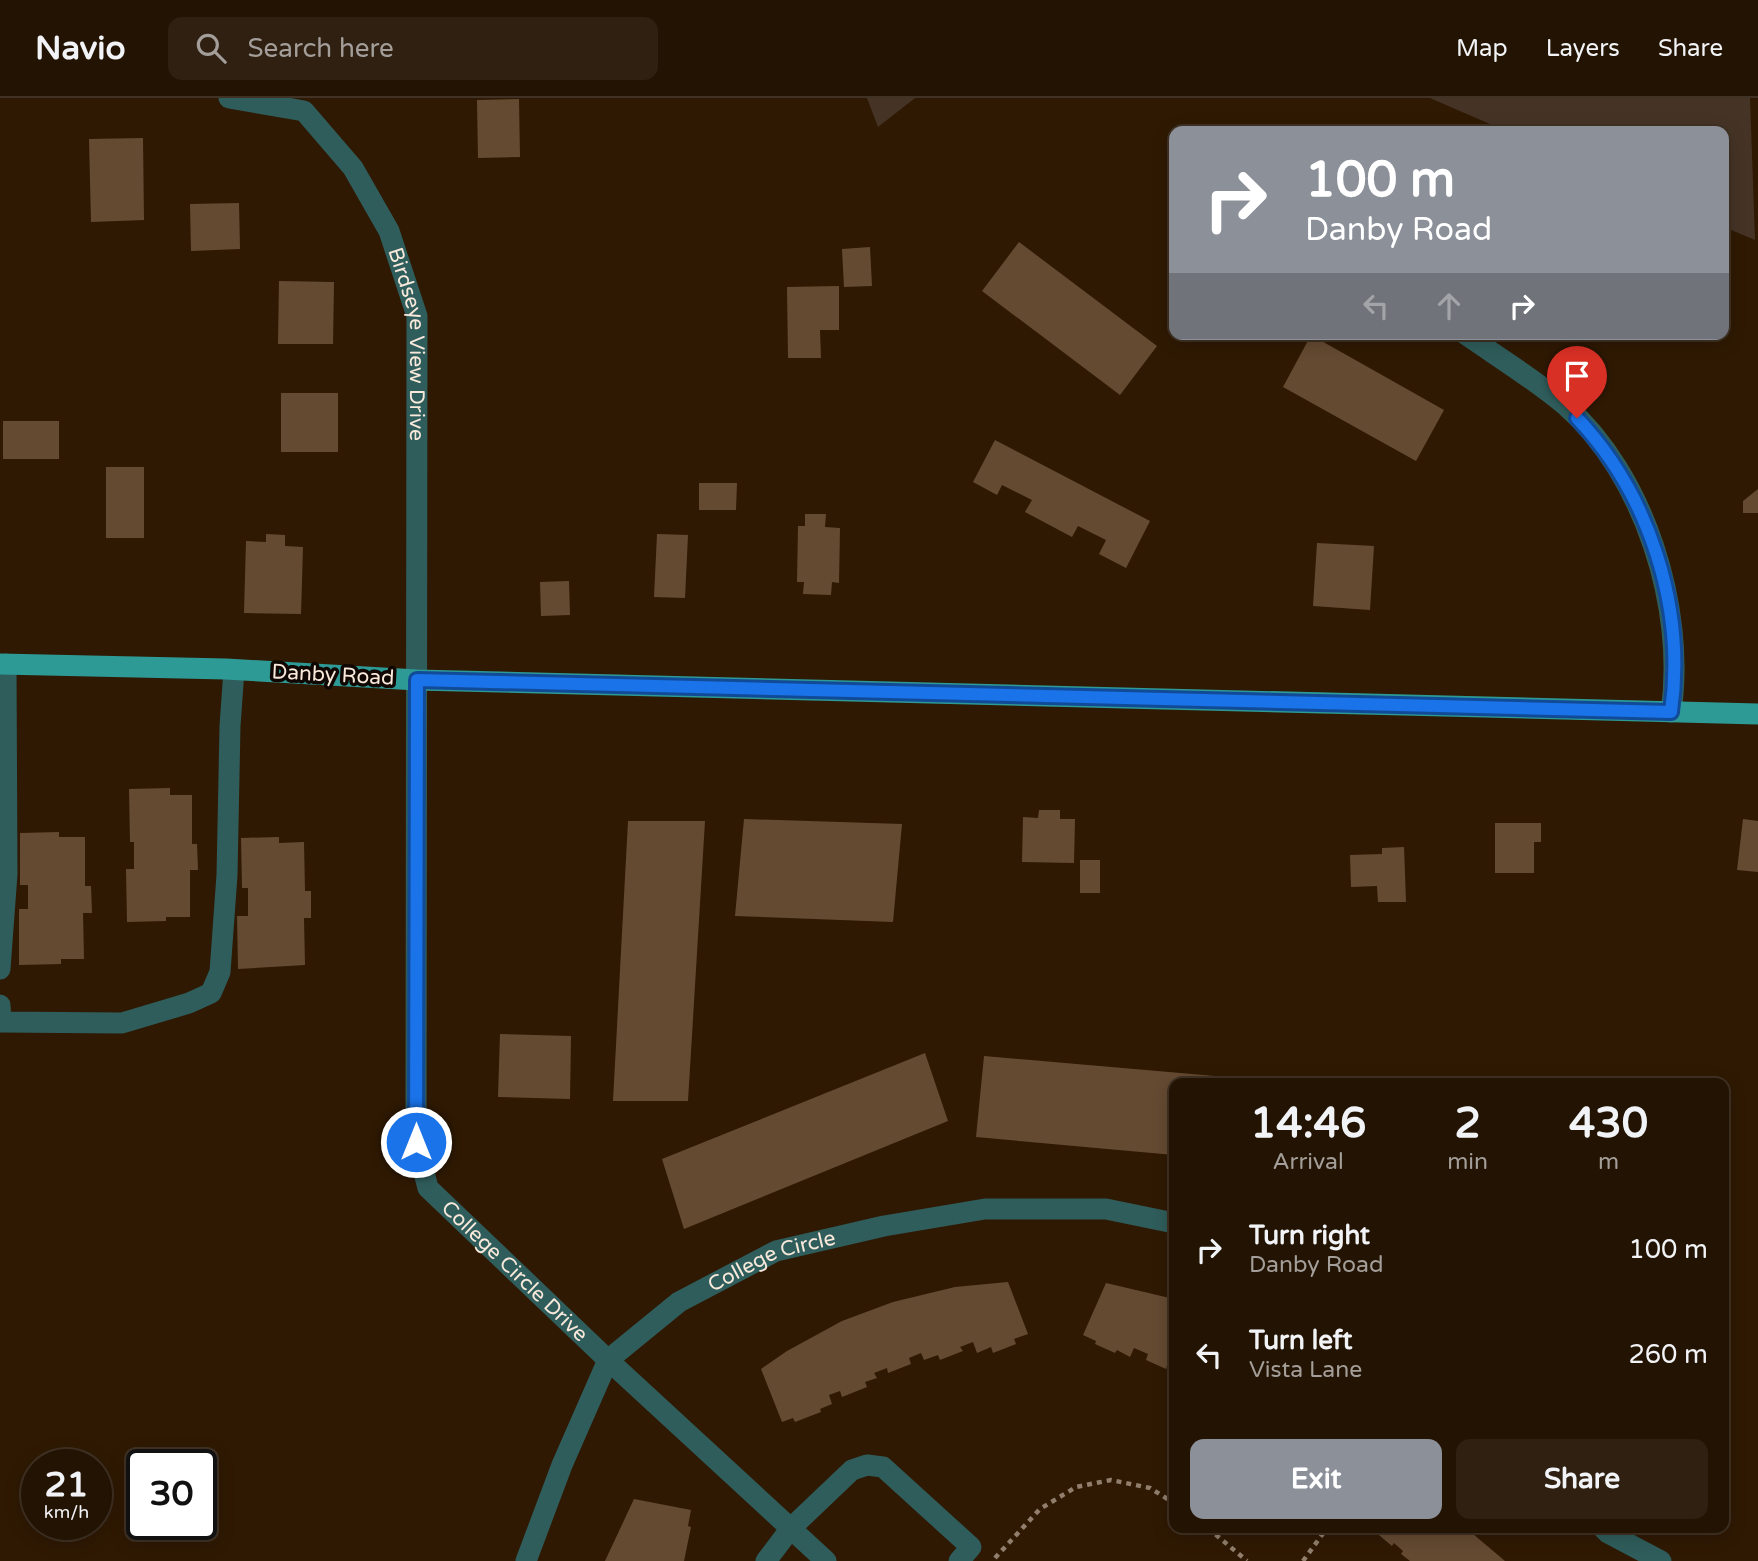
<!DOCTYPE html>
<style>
:root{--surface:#231302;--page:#2f2011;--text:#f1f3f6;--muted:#a39e99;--line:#403224;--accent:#8c9099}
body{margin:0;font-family:"Varela Round",sans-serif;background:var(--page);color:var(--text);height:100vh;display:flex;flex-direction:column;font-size:26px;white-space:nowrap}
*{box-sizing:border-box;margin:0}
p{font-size:23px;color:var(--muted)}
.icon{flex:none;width:38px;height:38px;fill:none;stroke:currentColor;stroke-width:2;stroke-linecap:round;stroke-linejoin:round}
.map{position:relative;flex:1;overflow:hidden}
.drawer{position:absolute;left:1169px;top:980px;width:560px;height:455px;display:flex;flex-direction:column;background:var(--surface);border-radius:14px;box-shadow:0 4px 18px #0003,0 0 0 2px var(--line)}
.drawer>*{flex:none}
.guide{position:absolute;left:1169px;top:28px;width:560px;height:214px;border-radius:14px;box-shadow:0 4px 18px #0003,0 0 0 2px var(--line);background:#8c9099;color:#fff;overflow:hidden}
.speed{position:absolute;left:21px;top:1351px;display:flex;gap:14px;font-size:35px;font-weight:700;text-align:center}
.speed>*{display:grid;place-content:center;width:91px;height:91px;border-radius:50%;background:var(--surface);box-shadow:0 4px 18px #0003,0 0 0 2px var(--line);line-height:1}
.speed small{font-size:18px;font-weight:400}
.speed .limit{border:4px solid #111;border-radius:10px;background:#fff;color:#111}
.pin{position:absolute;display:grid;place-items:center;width:60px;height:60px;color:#fff;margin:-72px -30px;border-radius:50% 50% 50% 0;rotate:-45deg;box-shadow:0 0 7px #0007}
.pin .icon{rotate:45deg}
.me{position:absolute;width:77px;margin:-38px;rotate:0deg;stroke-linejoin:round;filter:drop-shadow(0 0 5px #0008)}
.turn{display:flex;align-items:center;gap:24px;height:147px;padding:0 21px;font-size:32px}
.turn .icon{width:91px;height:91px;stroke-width:2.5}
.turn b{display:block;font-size:49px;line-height:60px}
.lanes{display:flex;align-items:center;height:66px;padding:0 21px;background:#0003;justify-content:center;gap:35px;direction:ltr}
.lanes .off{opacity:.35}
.eta{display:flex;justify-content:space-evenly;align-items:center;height:119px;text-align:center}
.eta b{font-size:42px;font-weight:700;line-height:49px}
.action{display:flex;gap:14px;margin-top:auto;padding:14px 21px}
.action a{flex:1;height:80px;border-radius:14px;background:var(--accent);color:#fff;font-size:28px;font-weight:700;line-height:80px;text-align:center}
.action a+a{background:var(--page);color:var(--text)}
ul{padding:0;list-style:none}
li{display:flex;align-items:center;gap:21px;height:105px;padding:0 21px}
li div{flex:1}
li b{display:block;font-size:26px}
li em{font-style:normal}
header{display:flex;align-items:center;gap:42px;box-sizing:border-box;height:98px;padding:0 35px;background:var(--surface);border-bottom:2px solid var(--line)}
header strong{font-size:33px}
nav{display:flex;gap:38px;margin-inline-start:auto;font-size:24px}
.search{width:490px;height:63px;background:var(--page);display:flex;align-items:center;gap:18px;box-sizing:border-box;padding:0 24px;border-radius:14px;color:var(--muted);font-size:26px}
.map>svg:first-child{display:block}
.green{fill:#453426}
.building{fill:#654a32}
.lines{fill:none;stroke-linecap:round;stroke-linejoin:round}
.path{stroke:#917e6c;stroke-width:4.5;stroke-dasharray:5 5;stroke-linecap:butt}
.minor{stroke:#2f5d5b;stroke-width:21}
.major{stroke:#2d9a96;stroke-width:21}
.route-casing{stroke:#114b97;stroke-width:18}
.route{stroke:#1a73e8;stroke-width:12}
.labels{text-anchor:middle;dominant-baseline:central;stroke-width:7;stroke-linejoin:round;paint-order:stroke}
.street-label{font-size:21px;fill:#f8e9db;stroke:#100702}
</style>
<header>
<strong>Navio</strong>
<div class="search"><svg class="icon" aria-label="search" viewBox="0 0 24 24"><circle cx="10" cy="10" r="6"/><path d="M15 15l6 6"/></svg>Search here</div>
<nav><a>Map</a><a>Layers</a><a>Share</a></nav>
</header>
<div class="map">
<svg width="1758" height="1463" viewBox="0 0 1758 1463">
<rect width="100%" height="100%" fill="#2f1903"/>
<path class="green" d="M867,0H915L878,29Z
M1430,0H1750L1755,142L1724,129V33H1506Z"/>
<path class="building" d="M519,1L520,59L478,60L477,2Z
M143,40L144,122L91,124L89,41Z
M239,105L240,151L191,153L190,106Z
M1019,144L1157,248L1120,297L982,193Z
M870,149L872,188L844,189L842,151Z
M279,183L334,184L333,246H278Z
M839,188V232H820L821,260H788L787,189Z
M1311,237L1444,312L1416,363L1283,289Z
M281,295H338V354H281Z
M3,323H59V361H3Z
M995,342L1150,423L1126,470L1099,456L1106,442L1078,428L1072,439L1025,414L1032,402L1002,387L997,397L973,384Z
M106,369H144V440H106Z
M699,385H737L736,412H699Z
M1758,391V415H1743V403Z
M805,416H826L825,429L840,430L839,485L832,484L831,497L803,496L804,484H797L798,428H805Z
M266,436L285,437V448L303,449L301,516L244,515L246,443L266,444Z
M657,436L688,437L685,500L654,499Z
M1317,445L1374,448L1370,512L1313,508Z
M569,483L570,517L541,518L540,484Z
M170,690V697H192V746H197L198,772H190V819H166V823L127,824L126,771H134V744H130L129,691Z
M1039,712H1060V721H1075L1074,765L1022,764L1023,719L1038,720Z
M744,721L902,726L893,824L735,818Z
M1743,721L1758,723V774L1737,772Z
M628,723H705L688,1003H613Z
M1495,725H1541V744H1534V775H1495Z
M59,734V739H85V788H91L92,815H83L84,861H61V866L19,867V811H28V787H20V735Z
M279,739V745L304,744L305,793H311V820H304L305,867L238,871L237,818H248V790H242L241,740Z
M1404,749L1406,804H1378L1377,788L1351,789L1350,757L1382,756V750Z
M1080,762H1100V795H1080Z
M500,936L571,938L570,1001L498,999Z
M925,955L948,1023L684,1131L662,1061Z
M984,958L1261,982L1260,985H1174V1057L976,1039Z
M1008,1184L1028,1236L1014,1241L1016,1246L993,1255L991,1249L977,1255L973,1244L960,1249L963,1253L940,1262L938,1257L924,1262L921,1255L909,1260L911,1266L888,1275L887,1270L874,1275L877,1280L865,1284L867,1289L842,1299L840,1293L829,1297L832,1306L820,1311L821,1314L795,1324L793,1320L782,1324L761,1271L787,1253L842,1223L893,1204L955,1189Z
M1106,1185L1174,1201V1271L1167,1268L1166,1271L1146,1262L1148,1256L1134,1250L1130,1259L1117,1252L1115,1255L1095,1246L1096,1243L1083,1237Z
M634,1401L691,1412L688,1428L691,1429L684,1463H605Z
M1377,1430H1466L1505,1463H1410L1401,1456L1403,1453L1394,1445L1392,1448L1374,1433Z"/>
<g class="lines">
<path class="path" d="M1208,1430L1247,1463
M995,1460L1040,1411L1076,1389L1111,1382L1150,1390L1174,1405
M1303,1463L1327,1430"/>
<g class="minor">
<path id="s1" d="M229,0L304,13L353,70L389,133L417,218L416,1044L428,1090L608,1262L826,1463"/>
<path d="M1465,236C1498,259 1534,281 1565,307C1645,377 1686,511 1671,614"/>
<path d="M0,871L7,776L6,566"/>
<path d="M0,907L1,924L122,925L189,905L211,895L220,874L227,777L230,628L234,572"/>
<path d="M1603,1430L1608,1435L1661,1463"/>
<path id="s2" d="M526,1463L562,1367L608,1262L679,1204L776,1153L884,1128L985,1111H1106L1174,1125"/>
<path d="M766,1463L791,1430L852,1372L867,1367L883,1369L971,1449L959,1463"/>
</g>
<path class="major" d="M0,566L226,571L417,582L1758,616"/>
</g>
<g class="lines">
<g class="route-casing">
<path id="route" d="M416,1044L417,582L1671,614C1686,510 1649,396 1577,320"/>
</g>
<use href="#route" class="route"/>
</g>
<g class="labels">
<g class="street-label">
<text stroke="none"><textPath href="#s1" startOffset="340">Birdseye View Drive</textPath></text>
<text transform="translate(333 577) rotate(3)">Danby Road</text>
<text stroke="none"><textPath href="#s2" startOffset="411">College Circle</textPath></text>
<text stroke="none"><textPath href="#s1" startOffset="1307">College Circle Drive</textPath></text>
</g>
</g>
</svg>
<div class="speed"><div>21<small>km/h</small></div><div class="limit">30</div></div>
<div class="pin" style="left:1577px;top:320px;background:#d93025"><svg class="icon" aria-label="arrive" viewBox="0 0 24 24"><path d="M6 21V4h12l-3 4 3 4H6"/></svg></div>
<svg class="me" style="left:416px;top:1044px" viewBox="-20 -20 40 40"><circle r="17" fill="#1a73e8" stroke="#fff" stroke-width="3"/><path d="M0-11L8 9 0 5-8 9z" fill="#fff"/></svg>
<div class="guide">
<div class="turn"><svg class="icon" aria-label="right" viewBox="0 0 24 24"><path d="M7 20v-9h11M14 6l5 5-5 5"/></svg><div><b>100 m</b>Danby Road</div></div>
<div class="lanes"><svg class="icon off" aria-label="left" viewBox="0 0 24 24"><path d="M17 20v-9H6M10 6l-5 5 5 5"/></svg><svg class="icon off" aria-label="ahead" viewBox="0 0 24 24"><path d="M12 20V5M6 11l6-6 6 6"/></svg><svg class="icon" aria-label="right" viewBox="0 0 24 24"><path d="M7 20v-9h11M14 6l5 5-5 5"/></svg></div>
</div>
<section class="drawer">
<div class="eta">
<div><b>14:46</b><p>Arrival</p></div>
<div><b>2</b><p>min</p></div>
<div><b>430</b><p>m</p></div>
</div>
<ul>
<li><svg class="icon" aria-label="right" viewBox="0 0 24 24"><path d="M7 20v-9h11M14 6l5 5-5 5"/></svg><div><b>Turn right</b><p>Danby Road</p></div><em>100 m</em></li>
<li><svg class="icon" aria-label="left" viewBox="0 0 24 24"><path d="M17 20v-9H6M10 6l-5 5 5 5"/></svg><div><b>Turn left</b><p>Vista Lane</p></div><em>260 m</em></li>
</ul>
<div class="action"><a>Exit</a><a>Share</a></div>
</section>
</div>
